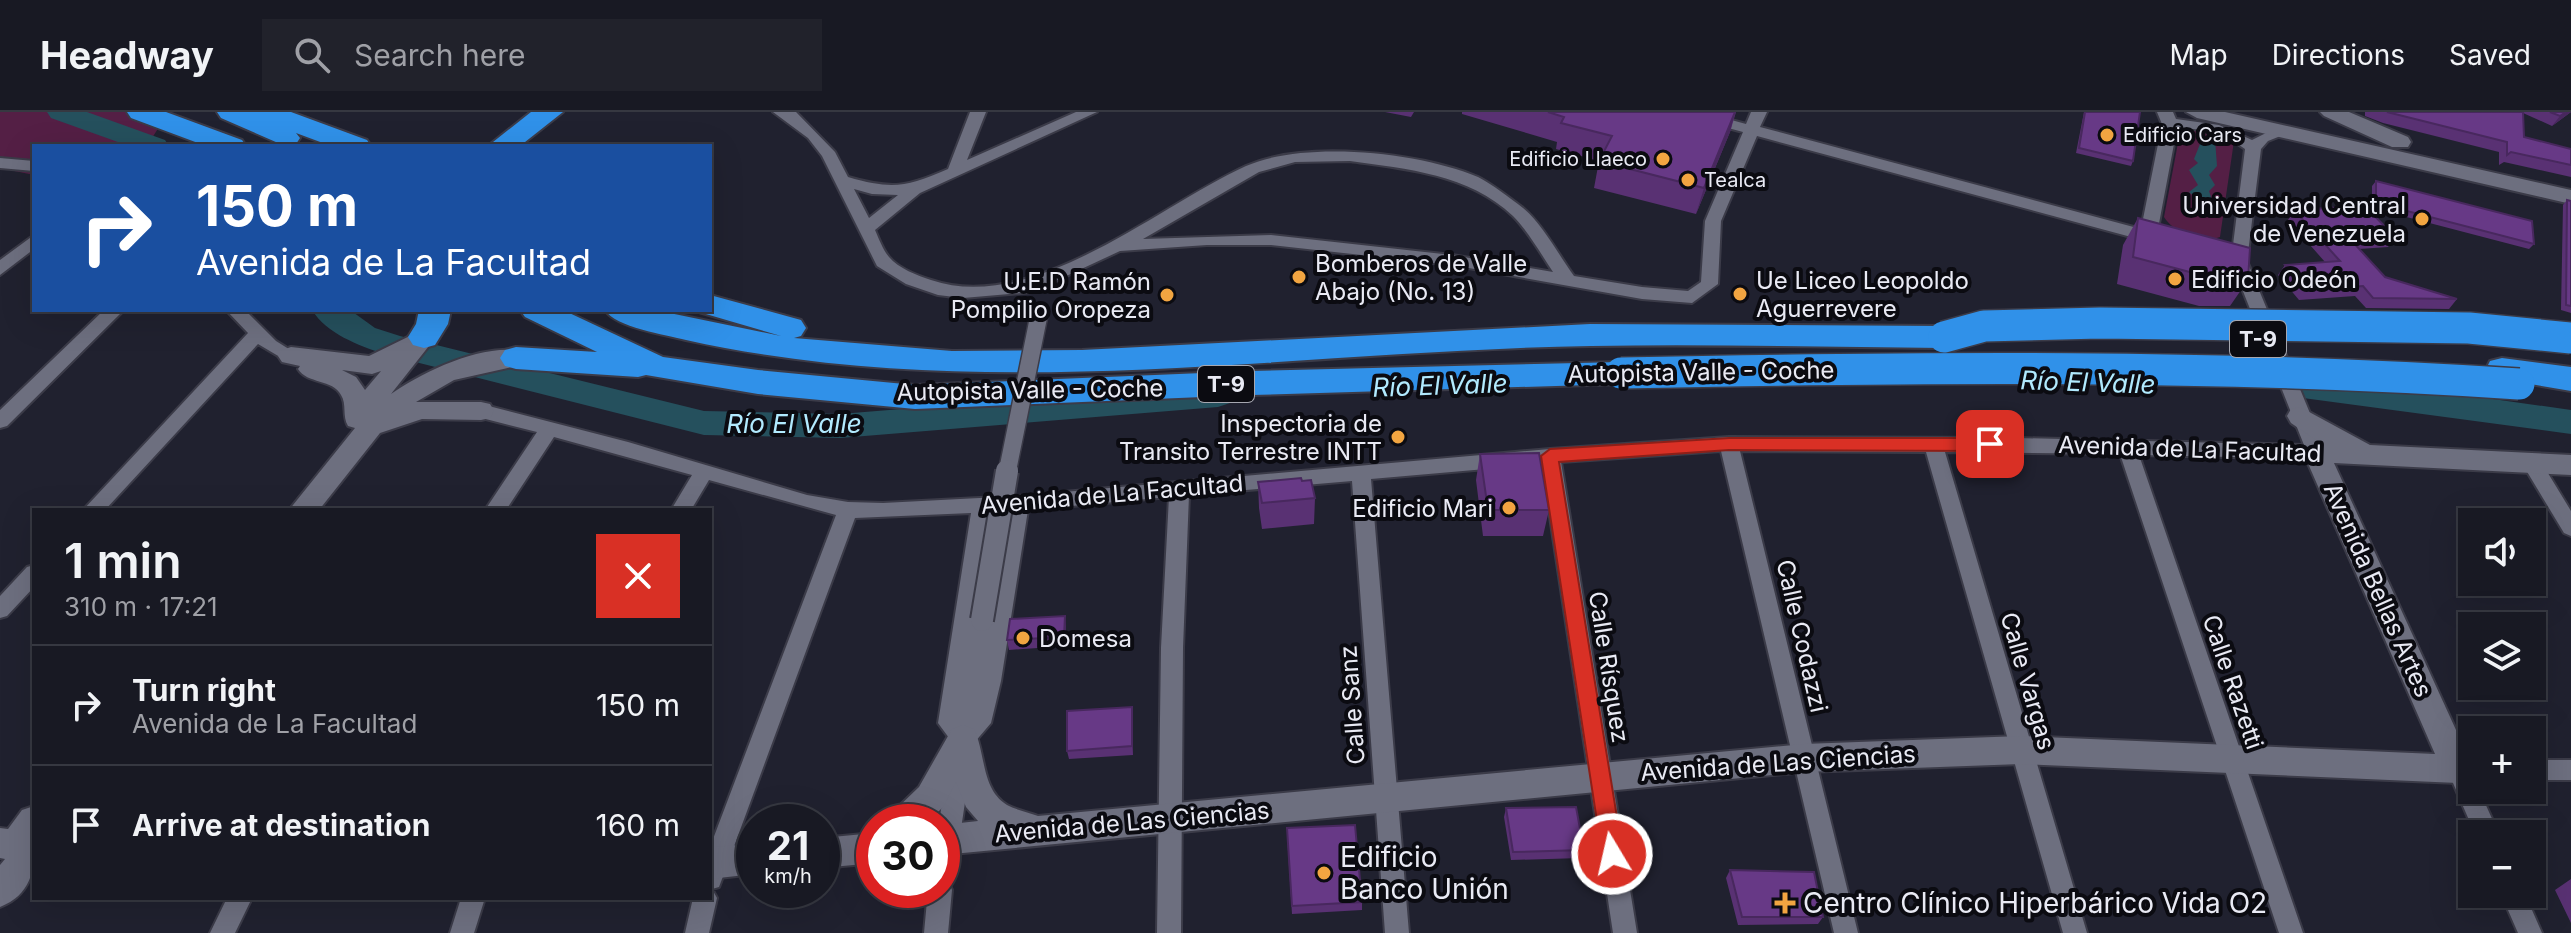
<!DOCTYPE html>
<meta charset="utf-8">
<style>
:root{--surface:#181923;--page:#21222b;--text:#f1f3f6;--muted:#9fa0a6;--line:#363841}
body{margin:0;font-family:Inter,sans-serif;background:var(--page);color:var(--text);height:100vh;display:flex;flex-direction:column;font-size:30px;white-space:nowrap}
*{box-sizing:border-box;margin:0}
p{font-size:26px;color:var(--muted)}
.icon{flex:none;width:44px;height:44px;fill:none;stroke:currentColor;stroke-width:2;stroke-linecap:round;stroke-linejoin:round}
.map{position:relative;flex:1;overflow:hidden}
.panel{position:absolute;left:32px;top:396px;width:680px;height:392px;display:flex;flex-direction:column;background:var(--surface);border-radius:0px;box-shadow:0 8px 32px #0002,0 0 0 2px var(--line)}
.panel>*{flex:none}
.top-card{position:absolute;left:32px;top:32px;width:680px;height:168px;border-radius:0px;box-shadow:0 8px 32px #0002,0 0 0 2px var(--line);background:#1a4fa0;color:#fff;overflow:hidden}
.buttons{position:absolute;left:2458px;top:396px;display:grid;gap:16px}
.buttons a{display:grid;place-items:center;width:88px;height:88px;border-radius:0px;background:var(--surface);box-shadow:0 8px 32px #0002,0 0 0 2px var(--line);font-size:40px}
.speed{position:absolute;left:736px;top:692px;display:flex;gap:16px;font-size:40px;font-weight:700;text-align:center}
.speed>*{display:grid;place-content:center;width:104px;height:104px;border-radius:50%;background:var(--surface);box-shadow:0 8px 32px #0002,0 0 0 2px var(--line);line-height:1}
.speed small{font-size:20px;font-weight:400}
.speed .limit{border:12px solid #d22;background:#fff;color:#111}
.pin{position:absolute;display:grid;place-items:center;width:68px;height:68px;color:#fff;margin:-34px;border-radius:16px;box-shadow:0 4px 12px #0006}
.me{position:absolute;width:88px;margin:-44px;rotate:351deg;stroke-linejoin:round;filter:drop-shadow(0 0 6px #0008)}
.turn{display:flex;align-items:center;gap:28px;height:168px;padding:0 32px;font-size:36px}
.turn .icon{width:104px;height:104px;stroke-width:2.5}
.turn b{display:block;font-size:56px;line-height:68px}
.round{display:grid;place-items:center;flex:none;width:84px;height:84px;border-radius:0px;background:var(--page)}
.head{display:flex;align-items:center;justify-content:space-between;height:136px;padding:0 32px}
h1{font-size:48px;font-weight:600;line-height:60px}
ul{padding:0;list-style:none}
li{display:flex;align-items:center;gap:24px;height:120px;padding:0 32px;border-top:2px solid var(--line)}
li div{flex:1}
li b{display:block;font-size:30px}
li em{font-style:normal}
header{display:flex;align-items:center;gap:48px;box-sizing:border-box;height:112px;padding:0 40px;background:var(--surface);border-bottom:2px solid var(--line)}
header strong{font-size:38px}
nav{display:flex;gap:44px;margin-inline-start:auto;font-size:28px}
.search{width:560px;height:72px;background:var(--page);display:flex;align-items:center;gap:20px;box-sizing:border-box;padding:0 28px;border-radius:0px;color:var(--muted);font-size:30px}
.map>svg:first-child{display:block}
.green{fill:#541f45}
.water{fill:#25505d}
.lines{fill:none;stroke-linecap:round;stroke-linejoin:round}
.river{fill:#25505d;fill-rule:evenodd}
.street-casing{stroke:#3b3b48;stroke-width:4}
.secondary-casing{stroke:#3b3b48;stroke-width:4}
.highway-casing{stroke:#3b3b48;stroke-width:4}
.street{fill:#6d6f7f;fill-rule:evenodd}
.secondary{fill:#6d6f7f;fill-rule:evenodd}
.highway{fill:#3091e9;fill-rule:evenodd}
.street-bridge-far1-casing{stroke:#3b3b48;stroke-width:20;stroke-linecap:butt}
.street-bridge-casing{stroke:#3b3b48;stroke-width:26;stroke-linecap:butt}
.highway-bridge-casing{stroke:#3b3b48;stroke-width:34;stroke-linecap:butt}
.street-bridge-far1{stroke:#6d6f7f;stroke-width:17}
.street-bridge{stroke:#6d6f7f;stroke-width:22}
.highway-bridge{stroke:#3091e9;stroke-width:31}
.wall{fill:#593173}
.shaded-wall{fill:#48285e}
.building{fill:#673986;stroke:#48285e;stroke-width:2}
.route{fill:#d93025;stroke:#8d1f18;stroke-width:2}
.poi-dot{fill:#f2a541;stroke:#0b0b11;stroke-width:3}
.labels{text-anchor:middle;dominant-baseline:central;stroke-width:8;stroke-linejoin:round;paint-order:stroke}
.far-poi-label{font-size:20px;fill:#e9eaf4;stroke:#0b0b11;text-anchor:start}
.shield{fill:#0b0b11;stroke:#a6a7b0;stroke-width:2}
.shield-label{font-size:22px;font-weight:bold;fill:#e9eaf4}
.poi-label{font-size:24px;fill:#e9eaf4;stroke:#0b0b11;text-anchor:end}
.street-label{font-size:24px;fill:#e9eaf4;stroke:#0b0b11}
.water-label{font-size:26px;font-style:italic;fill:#b1eafe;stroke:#0b0b11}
.near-poi-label{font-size:28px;fill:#e9eaf4;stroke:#0b0b11;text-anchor:start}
</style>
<header>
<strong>Headway</strong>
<div class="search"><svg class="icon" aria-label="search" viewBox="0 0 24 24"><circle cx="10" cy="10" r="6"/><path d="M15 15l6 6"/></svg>Search here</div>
<nav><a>Map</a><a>Directions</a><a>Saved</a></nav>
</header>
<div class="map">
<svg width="2571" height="821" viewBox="0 0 2571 821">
<rect width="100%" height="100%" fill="#20212f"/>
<path class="green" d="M0,0H146L164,7L147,34H34V63L0,56Z
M2181,15L2234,29L2220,125C2201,132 2175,122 2164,105Z"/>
<path class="water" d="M2196,24L2215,27L2217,54L2209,63L2215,73L2209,79L2212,88H2198L2189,80L2198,73L2189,58L2198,51L2194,47L2200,32Z"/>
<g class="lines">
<path class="river" d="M47,0H87L165,28L169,34H129L51,6Z
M312,198H350L375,216L400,224L704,299L840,302L1218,271L1230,275L1235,283L1230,291L1218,295L840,326L704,323L384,242C358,233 327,222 312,198Z
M2300,264L2338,265L2571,298V322L2288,284L2283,276L2288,268Z"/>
<g class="street-casing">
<path id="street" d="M773,0H796L835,40L848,65C893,78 906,75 948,57L970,0H986L967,48L1076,0H1097L920,81L875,118C879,127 883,138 889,145C898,156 918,164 931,168C1033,203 1158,94 1246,54C1305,28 1419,40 1478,65C1492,72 1510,86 1523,96C1543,113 1558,142 1574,164L1642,175L1688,179L1701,170L1705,109L1743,20L1680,3L1677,0H1702L1746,12L1751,0H1767L1760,15L2141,117L2162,12L2157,0H2173L2176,7L2219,13L2252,28L2278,15H2288V21L2268,29L2261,37L2247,149L2326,340L2316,347L2139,343L2303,821H2279L2120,342L1945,340L2087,821H2063L1926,340L1740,339L1858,821H1834L1721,339L1561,350L1637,821H1613L1542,352L1371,367L1409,821H1385L1352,369L1189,383L1183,536L1181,821H1157L1161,536L1169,385L1028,398L1001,569L991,611L974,631L954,763L949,771L952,778L948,821H924L928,778H942V710H939L952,630L938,611L971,401L855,406L722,767L719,775L712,777L717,786L709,821H685L693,786H710V735L836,403L709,368L691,398H671L692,363L554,325L506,398H485L537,320L474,304L472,299L474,294L481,292L628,330L807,383L848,390L883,391L1019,384L1550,337L1729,325L2018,326L2304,333L2231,149L2245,37C2225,22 2202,16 2177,16L2157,122L2165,127L2157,132L1757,24L1721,109L1718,172L1692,191L1642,187L1452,153L1271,133H1207L1120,139L1032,180L963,186L938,183L906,172L877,154L822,44L808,26ZM1350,49C1407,57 1469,62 1513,104C1528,119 1541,142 1553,160L1452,143L1271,123L1143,127L1259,60L1295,50ZM854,77L872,82L898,83L869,106ZM1008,399L990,503L982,499L976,501L991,400Z
M0,46L34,49V59L0,56Z
M34,123V137L0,163V148Z
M104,198H124L7,314L0,316V298Z
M226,198H245L276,229L300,244L297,248H285L258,232L105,398H83L248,221Z
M2533,346L2540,348L2571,399V424L2564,421L2523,353Z
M34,453V475L7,504L0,506V484L27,455Z
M2458,647H2472V678H2479L2499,722H2475L2447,657L2450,650Z
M2532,648H2571V668H2532Z
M2501,782H2525L2542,821H2518Z
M227,786H252L235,821H210Z
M461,786H485L474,821H450Z"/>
</g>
<g class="secondary-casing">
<path id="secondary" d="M2186,0H2225L2571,78V92L2197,6Z
M2320,0H2349L2408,25L2411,30L2408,35H2392L2324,4Z
M424,217L433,219L436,225L391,282C422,260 486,229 525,240L529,246L525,252L454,268L416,290H481L490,292L494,299L490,306L481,308L422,307L380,321L319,398H289L355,316L348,314C342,304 347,292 341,283C333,267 307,272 298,257L300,254L282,250L278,244L282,238L291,235L369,244ZM342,258L372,262L381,259L365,278L356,265Z
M2300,295L2370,333L2571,343V363L2334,351L2472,653L2469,667L2458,671L2021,652L1804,660L942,743V713L978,709L966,695L956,670L943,695L928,710H890L894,699L919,675L952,617L963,613L974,617C986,642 981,677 1007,693C1016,698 1028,700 1038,704L1804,632L2021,624L2435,642L2303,340L2307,333L2319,330L2291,311L2287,304L2291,297Z
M34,694C34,733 44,778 0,795V753L5,747L0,746V716L8,717L22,698Z
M874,721V751L822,756V726Z
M754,732V762L710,767V735Z"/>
</g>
<g class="highway-casing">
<path id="highway" d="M127,0H166L242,28L246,34H206L131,6Z
M217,0H291L367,28L371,34H331L296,21L300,26L296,32L285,34L221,6Z
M531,0H563L520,34H488Z
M710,183L801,208L806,216L801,224L794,226L952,239L1082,238L1590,212L1944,214L1955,217L1960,225L1955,233L1944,236C1827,235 1709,232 1591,234C1289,239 985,294 686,228C666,223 615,215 605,198H655L781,224L699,200L697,198H710Z
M419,198H451L448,212L435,233L424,236L413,233L408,225L416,212Z
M520,198H563L663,245L758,258L915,273L1251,259L1621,250L1633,253L1637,261L1633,269L1621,272L1251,283L915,297L758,282L646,263L638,265L516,257L505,254L500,246L505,238L516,235L597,240L525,205Z
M2502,246L2571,255V279L2490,265L2486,257L2490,249Z"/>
</g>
<use href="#street" class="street"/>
<use href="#secondary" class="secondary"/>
<use href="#highway" class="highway"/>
<g class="street-bridge-far1-casing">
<path id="street-bridge-far1" d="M1007,361L1039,203"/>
</g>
<g class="street-bridge-casing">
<path id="street-bridge" d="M982,508L1007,359"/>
</g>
<g class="highway-bridge-casing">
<path id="highway-bridge" d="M1944,225L1984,214L2100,211L2469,216L2571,226
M1621,261C1921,255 2220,252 2519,272"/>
</g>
<use href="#street-bridge-far1" class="street-bridge-far1"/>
<use href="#street-bridge" class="street-bridge"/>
<use href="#highway-bridge" class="highway-bridge"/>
</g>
<path class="wall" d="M1385,0H1414L1411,5Z
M1462,0H1736L1730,20L1696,102L1594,76L1599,49L1556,37L1557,30L1462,2Z
M2084,0H2140L2133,49L2131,54L2076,41Z
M2365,0H2571L2552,14L2523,1L2524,25L2571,37V65L2504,50L2499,53V40L2383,11L2365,4Z
M2376,69L2534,132L2529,137L2372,96V74Z
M2567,88L2571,89V201L2561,198L2563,93Z
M2294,98L2395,125L2388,135L2359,137L2385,165L2457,187L2449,197L2366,196L2355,184L2299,188L2278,163L2285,153L2325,150L2288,108Z
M2138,106L2248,168L2230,194H2199L2117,172L2123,133Z
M1480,342L1549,398L1543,424H1483L1476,368Z
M1302,369L1315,386L1314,412L1262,417L1259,396L1258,370Z
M1066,513V534L1009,538L1007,528Z
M1133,604V643L1069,647L1067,639Z
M1506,696L1584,738L1581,746L1511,748L1504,705Z
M1287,724L1362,790V798L1292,802Z
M1730,758L1823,805L1818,812L1738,813L1726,766Z
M2571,767V811L2555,778Z"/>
<path class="shaded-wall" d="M1735,0L1730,20L1696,102L1704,76Z
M2566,0H2571L2552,14L2560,4Z
M1065,504L1066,513V534L1064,525Z
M1132,595L1133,604V643L1132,634Z"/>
<path class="building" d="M1548,0H1735L1704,76L1599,49L1612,24L1561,11L1564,5Z
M2085,0H2140L2133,49L2079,36Z
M2387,0H2523L2524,25L2571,37V53L2511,40L2507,43V30Z
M2550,0H2566L2560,4Z
M2376,69L2532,109L2534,132L2376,91Z
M2567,88L2571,89V194L2566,193Z
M2365,94L2395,125L2351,128L2385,165L2457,187L2373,186L2363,174L2306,178L2285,153L2340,149L2294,98Z
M2138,106L2250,136L2248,168L2216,167L2133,145Z
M1539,341L1549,398H1488L1480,342Z
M1301,366L1302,369L1311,368L1315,386L1262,391L1258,370Z
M1065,504L1064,525L1007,528L1010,507Z
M1132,595V634L1067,639V599Z
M1576,695L1584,738L1513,740L1506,696Z
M1355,713L1362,790L1292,794L1287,716Z
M1730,758L1814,760L1823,805H1742Z"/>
<path class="route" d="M1729,326H1990L1998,332L1990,339L1729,338L1559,350L1623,742L1620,749L1612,752L1605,749L1602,742L1541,344L1550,337Z"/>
<g class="poi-dot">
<circle cx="2107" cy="23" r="8"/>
<circle cx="1663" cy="47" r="8"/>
<circle cx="1688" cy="68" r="8"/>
<circle cx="2422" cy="107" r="8"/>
<circle cx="1299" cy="165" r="8"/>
<circle cx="2175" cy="167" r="8"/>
<circle cx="1740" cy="182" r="8"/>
<circle cx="1167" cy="183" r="8"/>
<circle cx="1398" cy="325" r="8"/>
<circle cx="1509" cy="396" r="8"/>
<circle cx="1023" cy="526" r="8"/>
<circle cx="1324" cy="761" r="8"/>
<path d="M1781 779h8v8h8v8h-8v8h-8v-8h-8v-8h8z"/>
</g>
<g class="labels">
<g class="far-poi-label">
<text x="2123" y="23">Edificio Cars</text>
<text x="1647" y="47" text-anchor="end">Edificio Llaeco</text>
<text x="1704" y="68">Tealca</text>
</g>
<g class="shield">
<rect x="2230" y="209" width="56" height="36" rx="6"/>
<rect x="1198" y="254" width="56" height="36" rx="6"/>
</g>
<g class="shield-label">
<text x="2258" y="227">T-9</text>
<text x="1226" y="272">T-9</text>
</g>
<g class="poi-label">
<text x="2406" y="93">Universidad Central<tspan x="2406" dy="28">de Venezuela</tspan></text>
<text x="1315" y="151" text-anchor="start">Bomberos de Valle<tspan x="1315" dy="28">Abajo (No. 13)</tspan></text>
<text x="2191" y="167" text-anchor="start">Edificio Odeón</text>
<text x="1756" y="168" text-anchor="start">Ue Liceo Leopoldo<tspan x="1756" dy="28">Aguerrevere</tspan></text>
<text x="1151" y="169">U.E.D Ramón<tspan x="1151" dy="28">Pompilio Oropeza</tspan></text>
<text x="1382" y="311">Inspectoria de<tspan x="1382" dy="28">Transito Terrestre INTT</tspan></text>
<text x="1493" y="396">Edificio Mari</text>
<text x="1039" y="526" text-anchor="start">Domesa</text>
</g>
<g class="street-label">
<text transform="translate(1701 260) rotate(-1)">Autopista Valle - Coche</text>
<text transform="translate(1030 278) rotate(-1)">Autopista Valle - Coche</text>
<text transform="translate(2190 337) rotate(2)">Avenida de La Facultad</text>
<text transform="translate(1112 382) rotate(-5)">Avenida de La Facultad</text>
<text transform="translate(2378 478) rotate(66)">Avenida Bellas Artes</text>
<text transform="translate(1802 524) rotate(77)">Calle Codazzi</text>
<text transform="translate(1609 555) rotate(81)">Calle Rísquez</text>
<text transform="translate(2028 569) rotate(74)">Calle Vargas</text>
<text transform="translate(2233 570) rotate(71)">Calle Razetti</text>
<text transform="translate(1352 593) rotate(-94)">Calle Sanz</text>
<text transform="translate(1778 651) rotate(-4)">Avenida de Las Ciencias</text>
<text transform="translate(1132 710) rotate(-5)">Avenida de Las Ciencias</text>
</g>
<g class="water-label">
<text transform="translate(2088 270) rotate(2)">Río El Valle</text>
<text transform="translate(1440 273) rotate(-2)">Río El Valle</text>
<text x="794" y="311">Río El Valle</text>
</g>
<g class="near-poi-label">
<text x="1340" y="745">Edificio<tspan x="1340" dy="32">Banco Unión</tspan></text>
<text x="1803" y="791">Centro Clínico Hiperbárico Vida O2</text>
</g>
</g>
</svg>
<div class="buttons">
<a><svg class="icon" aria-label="sound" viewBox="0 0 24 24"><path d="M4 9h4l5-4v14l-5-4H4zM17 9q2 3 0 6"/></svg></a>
<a><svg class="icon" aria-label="layers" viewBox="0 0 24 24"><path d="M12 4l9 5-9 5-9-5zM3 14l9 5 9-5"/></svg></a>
<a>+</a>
<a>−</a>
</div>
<div class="speed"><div>21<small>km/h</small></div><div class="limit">30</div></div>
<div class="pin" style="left:1990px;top:332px;background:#d93025"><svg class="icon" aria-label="arrive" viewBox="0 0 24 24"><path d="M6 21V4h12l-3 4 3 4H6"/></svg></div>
<svg class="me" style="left:1612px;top:742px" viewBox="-20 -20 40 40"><circle r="17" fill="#d93025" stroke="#fff" stroke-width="3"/><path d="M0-11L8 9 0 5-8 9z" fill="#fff"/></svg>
<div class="top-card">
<div class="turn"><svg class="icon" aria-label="right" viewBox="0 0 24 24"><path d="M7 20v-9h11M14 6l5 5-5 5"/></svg><div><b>150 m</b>Avenida de La Facultad</div></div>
</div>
<section class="panel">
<div class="head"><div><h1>1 min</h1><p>310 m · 17:21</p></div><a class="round" style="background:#d93025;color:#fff"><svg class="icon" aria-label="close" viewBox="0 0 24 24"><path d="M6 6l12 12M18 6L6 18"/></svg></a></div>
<ul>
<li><svg class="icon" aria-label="right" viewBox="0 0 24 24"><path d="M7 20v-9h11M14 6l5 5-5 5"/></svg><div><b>Turn right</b><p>Avenida de La Facultad</p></div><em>150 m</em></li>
<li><svg class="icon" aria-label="arrive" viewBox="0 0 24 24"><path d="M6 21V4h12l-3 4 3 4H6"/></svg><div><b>Arrive at destination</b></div><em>160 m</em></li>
</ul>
</section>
</div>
